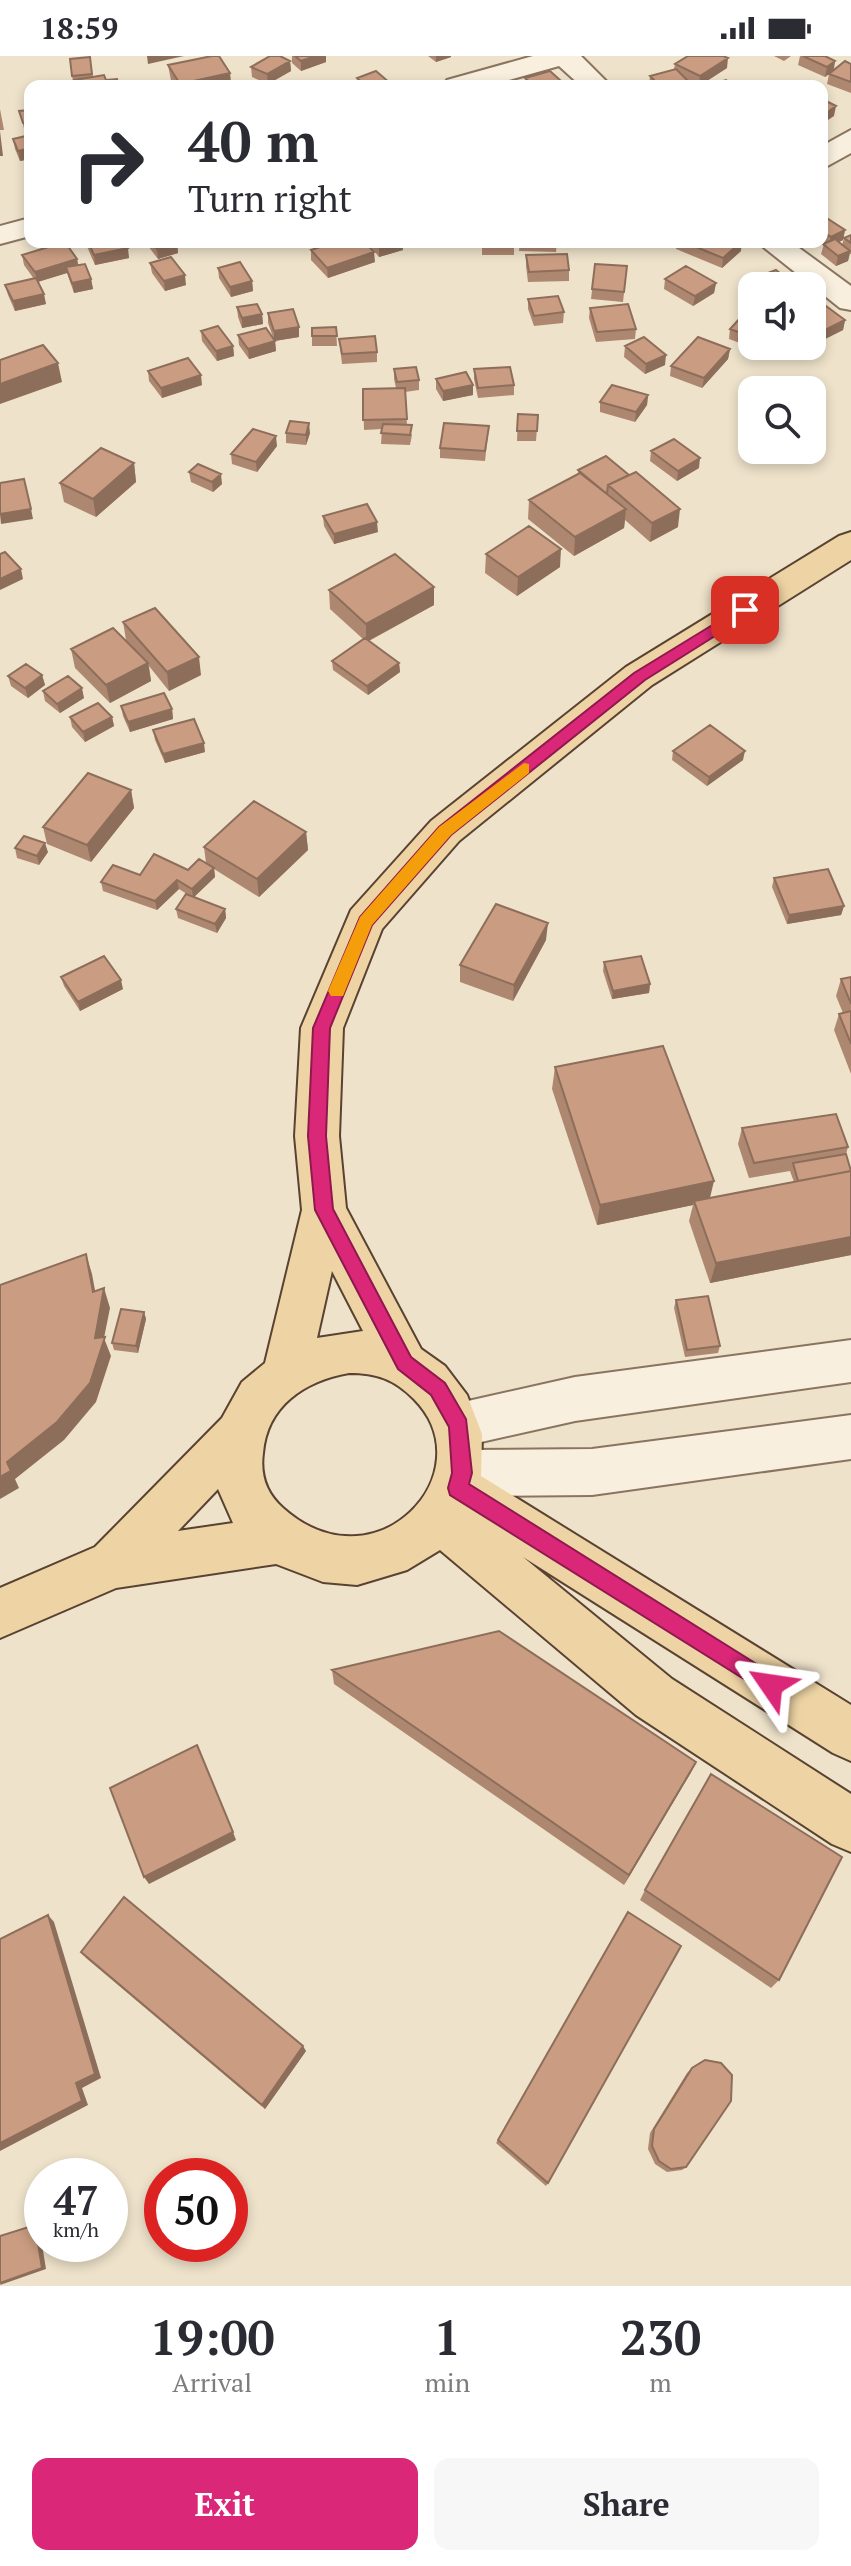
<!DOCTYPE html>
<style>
:root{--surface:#fff;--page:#f7f7f7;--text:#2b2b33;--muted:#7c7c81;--accent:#db2777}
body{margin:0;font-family:"PT Serif",serif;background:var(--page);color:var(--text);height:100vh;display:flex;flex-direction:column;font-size:30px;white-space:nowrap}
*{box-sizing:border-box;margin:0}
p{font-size:26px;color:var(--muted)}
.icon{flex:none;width:44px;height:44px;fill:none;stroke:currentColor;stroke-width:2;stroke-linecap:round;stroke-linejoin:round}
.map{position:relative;height:2230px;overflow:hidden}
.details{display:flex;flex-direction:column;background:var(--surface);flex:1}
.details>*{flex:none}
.guide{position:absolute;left:24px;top:24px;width:804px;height:168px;border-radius:16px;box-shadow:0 4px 12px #0003;background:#fff;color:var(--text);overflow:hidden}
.buttons{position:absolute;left:738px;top:216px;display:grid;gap:16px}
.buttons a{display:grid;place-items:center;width:88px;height:88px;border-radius:16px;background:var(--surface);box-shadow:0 4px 12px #0003;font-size:40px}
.speed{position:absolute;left:24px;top:2102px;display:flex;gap:16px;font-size:40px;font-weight:700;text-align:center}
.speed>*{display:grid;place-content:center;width:104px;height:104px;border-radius:50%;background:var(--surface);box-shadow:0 4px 12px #0003;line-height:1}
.speed small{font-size:20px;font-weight:400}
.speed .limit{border:12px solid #d22;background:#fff;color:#111}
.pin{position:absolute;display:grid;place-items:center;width:68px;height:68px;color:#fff;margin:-34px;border-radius:16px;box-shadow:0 4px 12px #0006}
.me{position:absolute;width:88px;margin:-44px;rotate:302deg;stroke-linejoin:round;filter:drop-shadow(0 0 6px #0008)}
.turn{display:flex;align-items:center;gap:28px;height:168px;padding:0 32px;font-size:36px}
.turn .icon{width:104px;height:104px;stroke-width:2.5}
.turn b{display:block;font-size:56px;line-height:68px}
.eta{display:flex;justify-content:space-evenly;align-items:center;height:136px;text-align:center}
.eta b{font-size:48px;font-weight:600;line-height:56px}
.cta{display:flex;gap:16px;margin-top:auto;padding:16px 32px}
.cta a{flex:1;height:92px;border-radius:16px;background:var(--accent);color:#fff;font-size:32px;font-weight:600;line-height:92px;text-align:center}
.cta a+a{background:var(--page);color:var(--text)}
.status{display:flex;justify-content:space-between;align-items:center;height:56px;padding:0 40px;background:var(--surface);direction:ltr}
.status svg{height:22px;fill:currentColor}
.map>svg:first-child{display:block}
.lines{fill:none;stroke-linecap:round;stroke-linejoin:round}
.minor-casing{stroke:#8a745f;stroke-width:4}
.major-casing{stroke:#594232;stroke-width:4}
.minor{fill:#f8efde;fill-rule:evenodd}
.major{fill:#eed4a5;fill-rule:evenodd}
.wall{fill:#ae8770}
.shaded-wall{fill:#8d6e5b}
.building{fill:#ca9d82;stroke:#8d6e5b;stroke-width:2}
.route{fill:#db2777;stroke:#8e194d;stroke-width:2}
.slow{fill:#f59e0b}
</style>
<div class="status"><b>18:59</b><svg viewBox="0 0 49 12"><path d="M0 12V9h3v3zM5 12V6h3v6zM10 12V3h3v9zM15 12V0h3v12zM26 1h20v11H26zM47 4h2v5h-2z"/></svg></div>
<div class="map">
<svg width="851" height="2230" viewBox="0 0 851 2230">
<rect width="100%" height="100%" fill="#eee2ca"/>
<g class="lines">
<g class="minor-casing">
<path id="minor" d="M533,0H581L611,30H581L559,10L488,30H443L447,24Z
M851,74V97L822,113V90Z
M30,162V180L0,188V170Z
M757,186H791L851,230V254L840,252Z
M851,1284V1326L575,1365L459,1391L442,1385L435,1369L442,1353L459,1347L575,1321Z
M851,1359V1403L592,1439L462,1440L445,1433L438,1417L445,1401L462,1394L592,1393Z"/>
</g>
<g class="major-casing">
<path id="major" d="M851,476V504L652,629L459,785L382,873L343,972L339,1080L346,1152L421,1293L445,1310L467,1339L482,1378L481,1420L851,1649V1705L833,1697L523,1501L672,1623L851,1738V1796L832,1788L636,1659L440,1494L407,1514L357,1529L323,1526L276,1508L116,1532L0,1582V1532L95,1491L222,1362L242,1326L265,1307L302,1154L295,1080L301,972L351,854L431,765L626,611L839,480ZM332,1215L363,1275L317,1282ZM349,1317C376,1317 394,1323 414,1343C486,1416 376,1535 283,1452C266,1437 260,1419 263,1397C267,1350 304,1325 349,1317ZM218,1433L233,1467L178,1475Z"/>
</g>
<use href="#minor" class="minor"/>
<use href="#major" class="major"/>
</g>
<path class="wall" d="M292,0H326V6L301,15L292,7Z
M428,0H451V1L436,6Z
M774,0H791L784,5Z
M800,0H825L835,5L834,14L851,8V37L827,28L829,18L831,17L825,21L798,9Z
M90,1L93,21L119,30H74L72,20Z
M290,5L291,15L268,28L252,21L251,11Z
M675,8L727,12L699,30L688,25L693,30H649L650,20L674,13Z
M168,9L230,17L231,30H172Z
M357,22L390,30H357Z
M525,22L560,30H525Z
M0,53L4,74H0Z
M30,79V103L20,105L15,93L13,83Z
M822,159L845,174L843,184L839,186L842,189L844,182L851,179V198H850L848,205L836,210L821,198L824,188L822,186Z
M85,186H125L129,202L95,209Z
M147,186H177L178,197L158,203L148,190Z
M367,186H402L403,194L379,201Z
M482,186H514V199H482Z
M520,186H557L556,196L519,195Z
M677,186H742L741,195L722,212L676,193Z
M311,194L375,206L328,222L311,204Z
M22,199L77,203L78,209L91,223L93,233L74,237L67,217L38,226L46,248L15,255L8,239L5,229L34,223L24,209Z
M526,199L569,214V225L528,226L526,210Z
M150,207L186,229L165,235L152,217Z
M595,208L627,210L623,246L591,243Z
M218,212L252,225L253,235L231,241L219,222Z
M665,223L716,227L714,237L693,250L664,233Z
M747,225L752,230V241L745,235Z
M528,243L564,256L563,267L534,270L528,253Z
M237,251L262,258L263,268L242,272L238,261Z
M590,252L636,273L635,283L596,286L589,262Z
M268,257L299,281L275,285L276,295L249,303L239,289L238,279L274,284L268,267Z
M812,257L845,264L843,274L815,288L812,285Z
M752,263V290H766L762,295L729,283L730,273Z
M336,271L337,290H312V272Z
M201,275L233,290L234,300L217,305L202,285Z
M339,283L377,296V306L342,308Z
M625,290L665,309L645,318L624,301Z
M730,293L728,303L702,332L670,320L671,310Z
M394,313L419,324V334L405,336L407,369L412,379L410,389L381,388L382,373L364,374L363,333L396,332L394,323Z
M474,313L514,329V339L478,342L474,323Z
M148,315L202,329L162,342L149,325Z
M436,323L473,339L443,345L436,333Z
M648,339L647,349L635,366L600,356V346Z
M518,358L538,359L536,385H517Z
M489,370L485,405L440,402V392Z
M286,377H310L306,389L286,387Z
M277,390L257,416L232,408L231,398Z
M651,395L699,412L677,425L650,405Z
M606,400L678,471L650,486L625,464L624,472L574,500L528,463L529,444L578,418V414Z
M134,407L136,426L96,461L64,446L60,427Z
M189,416L222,428L213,436L191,426Z
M323,460L378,476L334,488L324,470Z
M486,498L560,511L517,540L485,517Z
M329,534L434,549L369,585L399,607L400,616L368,639L333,614L332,605L363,583L330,553Z
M123,566L201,619L169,635L149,610L151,625L110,647L75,612L71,593L126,584Z
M42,619L45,629L28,642L11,630L8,620Z
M43,635L84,642L60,657L45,645Z
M121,650L172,653L173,663L130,676L123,660Z
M70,661H112L114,670L85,686L72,671Z
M153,674L205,696L165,707L155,684Z
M673,695L743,704L707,730L672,704Z
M131,734L134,752L91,806L47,788L43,771Z
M306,776L308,794L259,841L214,813L215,821L194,841L225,853L226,862L217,877L178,862L176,853L190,840L179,833L157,854L103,835L101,826L140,819L188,814L206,807L204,791Z
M15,792L48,796L39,809L17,802Z
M774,822L844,850L841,859L787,868L772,831Z
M546,884L513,945L460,926V909Z
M604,906L650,928L649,937L612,943L603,915Z
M61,921L123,933L80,955L64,930Z
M851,921V1018L834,974L839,958L843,957L836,940L841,923Z
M555,1011L710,1142L794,1126L790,1115L749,1122L738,1088L742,1072L848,1091L846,1098L851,1114V1199L710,1227L689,1165L693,1149L597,1169L552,1033Z
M676,1244L720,1290L718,1297L685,1301L674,1252Z
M144,1256L146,1263L138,1297L114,1294L112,1287Z
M332,1614L696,1706L690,1718L624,1829L334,1628Z
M645,1834L779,1924L771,1932L640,1844Z
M81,1896L306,1995L265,2053L86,1902Z
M692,2012L686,2111L682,2114L667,2116L655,2108L648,2093L650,2077L687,2017Z
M498,2084L548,2127L546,2130L496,2087Z"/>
<path class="shaded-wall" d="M147,0H184L148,8Z
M315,0H326V6L301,15V5Z
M436,0H451V1L436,6Z
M728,2L727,12L699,30L700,20Z
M290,5L291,15L268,28L267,18Z
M835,5L833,15L825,21L827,11Z
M230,17L231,30H180V28Z
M560,24V30H542Z
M836,50L834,60L822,68V60Z
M30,66V77L25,78L23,67Z
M0,75L3,100H0Z
M30,92V103L20,105L18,95Z
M828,137L826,147L822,150V141Z
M845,174L843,184L829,191L831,181Z
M396,186H402L403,194L379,201V191Z
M414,186H426L414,191Z
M741,186V195L722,212L723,202Z
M177,187L178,197L158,203L157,193Z
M128,192L129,202L95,209L94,199Z
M850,195L848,205L836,210L838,200Z
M374,196L375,206L328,222L327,212Z
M77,203L79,213L66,211L67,217L37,226L35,216Z
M185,219L186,229L165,235L164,225Z
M91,223L93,233L74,237L72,227Z
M252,225L253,235L231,241L230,231Z
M716,227L714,237L693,250L695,240Z
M44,238L46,248L15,255L13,245Z
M262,258L263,268L242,272V262Z
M845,264L843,274L815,288L817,278Z
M299,271V281L274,285V275Z
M275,285L276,295L249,303L248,293Z
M233,290L234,300L217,305L216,295Z
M730,293L728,303L702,332L704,322Z
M666,299L665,309L645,318L646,308Z
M58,307L62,326L0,348V328Z
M201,319L202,329L162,342L161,332Z
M473,329V339L443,345V335Z
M648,339L647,349L635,366L636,356Z
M309,367L310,377L306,389V379Z
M276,380L277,390L257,416L256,406Z
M700,402L699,412L677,425L678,415Z
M134,407L136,426L96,461L93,443Z
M221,418L222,428L213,436L212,426Z
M31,453L33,463L1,468L0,458Z
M626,453L624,472L574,500L575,481Z
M680,453L678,471L650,486L652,467Z
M377,466L378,476L334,488V478Z
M561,493L560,511L517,540L518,521Z
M21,513L23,523L0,534V523Z
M434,531V549L366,586V568Z
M199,601L201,619L169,635L167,616Z
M148,607L151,625L110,647L106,629Z
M399,607L400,616L368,639L367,630Z
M42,619L45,629L28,642L25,632Z
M82,632L84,642L60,657L57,648Z
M172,653L173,663L130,676L128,666Z
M112,661L114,670L85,686L83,676Z
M204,687L205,696L165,707L163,698Z
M745,695L743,704L707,730L709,721Z
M131,734L134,752L91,806L87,789Z
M306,776L308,794L259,841L257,823Z
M45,787L48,796L39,809L37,800Z
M214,812L215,821L193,842L192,833Z
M177,824L179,833L157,854L155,845Z
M844,850L841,859L787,868L789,859Z
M225,853L226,862L217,877L215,868Z
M548,867L546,884L513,945L514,929Z
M121,924L123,933L80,955L78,946Z
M650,928L649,937L612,943L613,935Z
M714,1125L709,1146L694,1145L693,1149L597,1169L600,1149Z
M851,1181V1199L710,1227L716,1207Z
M86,1198L92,1218L99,1256L93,1236Z
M104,1232L110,1252L104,1282L111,1300L96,1346L64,1384L15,1423L19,1432L0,1443V1421L7,1406L95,1282Z
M144,1256L146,1263L138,1297L136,1290Z
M696,1706L690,1718L624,1829L629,1819Z
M233,1776L236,1784L149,1828L144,1821Z
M48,1859L54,1866L101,2022L82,2032L88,2049L0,2095V2087L76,2027Z
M303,1990L306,1995L265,2053L262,2049Z
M35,2169L39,2170L46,2213L0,2229Z"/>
<path class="building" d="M212,0H219L230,17L180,28L168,9Z
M270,0H280L290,5L267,18L251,11Z
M295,0H315L301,5Z
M688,0H723L728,2L700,20L675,8Z
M803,0H825L835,5L827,11Z
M90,1L92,18L72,20L70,3Z
M845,5L851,8V26L829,18Z
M676,13L693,30H660L650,20Z
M376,15L390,27L381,30H366L357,22Z
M550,15L560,24L542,30H534L525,22Z
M104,19L106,24L117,23L119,30H76L74,24Z
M726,24L733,30H707Z
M515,27L519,30H505Z
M822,43L836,50L822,60Z
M30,54V66L23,67L19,55Z
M30,79V92L18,95L13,83Z
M822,159L845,174L831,181L822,175Z
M851,179V187L844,182Z
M835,183L850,195L838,200L823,188Z
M65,186L77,203L35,216L22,199Z
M88,186H125L128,192L94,199Z
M151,186H177V187L157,193Z
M335,186H365L374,196L327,212L311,194Z
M375,186H396L379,191Z
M482,186H514V189H482Z
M684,186H741L723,202Z
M567,198L569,214L529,216L526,199Z
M171,201L185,219L164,225L150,207Z
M240,206L252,225L230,231L218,212Z
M85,208L91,223L72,227L66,211Z
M595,208L627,210L624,236L592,233Z
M686,210L716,227L695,240L665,223Z
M776,214L796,230H753L747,225Z
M36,222L44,238L13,245L5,229Z
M558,240L564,256L534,260L528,243Z
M257,248L262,258L242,262L237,251Z
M628,248L636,273L597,276L590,252Z
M826,250L845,264L817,278L812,274V257Z
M293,253L299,271L274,275L268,257Z
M742,260L752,263V281L730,273Z
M218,270L233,290L216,295L201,275Z
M336,271L337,280H312V272Z
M266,272L275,285L248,293L238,279Z
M375,280L377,296L342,298L339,283Z
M644,281L666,299L646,308L625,290Z
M698,281L730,293L704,322L671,310Z
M43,289L58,307L0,328V304Z
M188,302L201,319L161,332L148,315Z
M416,311L419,324L397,326L394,313Z
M510,311L514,329L478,332L474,313Z
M466,316L473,329L443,335L436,323Z
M612,329L648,339L636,356L600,346Z
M405,332L407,363L363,364V333Z
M518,358L538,359L537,375H517Z
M290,365L309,367L306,379L286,377Z
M444,367L489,370L485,395L440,392Z
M383,368L412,369L410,379L381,377Z
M253,373L276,380L256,406L231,398Z
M674,383L700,402L678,415L651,395Z
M101,392L134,407L93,443L60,427Z
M606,400L629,419L608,429L607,438L578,414Z
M198,408L221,418L212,426L189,416Z
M636,416L680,453L652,467L608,429Z
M580,417L626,453L575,481L529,444Z
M24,423L31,453L0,458V427Z
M367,448L377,466L334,478L323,460Z
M529,470L561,493L518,521L486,498Z
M5,496L21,513L0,523V498Z
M395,498L434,531L366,568L329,534Z
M155,552L199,601L167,616L123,566Z
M113,572L148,607L106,629L71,593Z
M365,582L399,607L367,630L332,605Z
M26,608L42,619L25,632L8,620Z
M68,620L82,632L57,648L43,635Z
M164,637L172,653L128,666L121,650Z
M98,647L112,661L83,676L70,661Z
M194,663L204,687L163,698L153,674Z
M710,669L745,695L709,721L673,695Z
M88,717L131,734L87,789L43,771Z
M254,745L306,776L257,823L204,791Z
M24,780L45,787L37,800L15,792Z
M154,798L188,814L199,803L214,812L192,833L177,824L155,845L101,826L113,809L140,819Z
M828,813L844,850L789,859L774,822Z
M186,838L225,853L215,868L176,853Z
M496,848L548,867L514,929L460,909Z
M104,900L121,924L78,946L61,921Z
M641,900L650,928L613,935L604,906Z
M851,921V948L841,923Z
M851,955V988L839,958Z
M663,990L714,1125L600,1149L555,1011Z
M836,1058L848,1091L754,1107L742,1072Z
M846,1098L851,1115L798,1125L793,1107Z
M851,1115V1181L716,1207L694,1145Z
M86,1198L93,1236L104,1232L95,1282L105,1281L90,1327L57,1366L7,1406L11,1415L0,1421V1229Z
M708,1240L720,1290L687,1294L676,1244Z
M121,1253L144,1256L136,1290L112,1287Z
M499,1575L696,1706L629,1819L332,1614Z
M197,1689L233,1776L144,1821L110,1732Z
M711,1718L842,1801L779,1924L645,1834Z
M124,1841L303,1990L262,2049L81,1896Z
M628,1856L681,1890L548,2127L498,2084Z
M48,1859L95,2018L76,2027L82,2045L0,2087V1883Z
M705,2004L721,2007L732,2019L731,2045L686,2111L671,2113L659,2105L652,2090L654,2073L692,2012Z
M35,2169L42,2212L0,2227V2180Z"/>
<path class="route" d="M745,549L750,551V558L645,624L451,779L372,869L330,972L326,1080L333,1153L411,1301L445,1327L466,1363L472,1417L469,1428L779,1622L782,1629L779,1637L771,1640L450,1439L448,1432L452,1417L449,1371L431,1339L398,1313L315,1154L308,1080L313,972L360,861L439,771L634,617Z"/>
<path class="slow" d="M524,707L529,708V717L451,779L372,869L343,940H331L328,935L360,861L439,771Z"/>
</svg>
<div class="buttons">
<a><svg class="icon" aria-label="sound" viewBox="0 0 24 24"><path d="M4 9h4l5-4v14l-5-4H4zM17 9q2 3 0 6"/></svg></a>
<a><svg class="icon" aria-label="search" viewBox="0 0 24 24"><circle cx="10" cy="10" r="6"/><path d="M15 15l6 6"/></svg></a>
</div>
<div class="speed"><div>47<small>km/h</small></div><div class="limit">50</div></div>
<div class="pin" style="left:745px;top:554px;background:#d93025"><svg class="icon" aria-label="arrive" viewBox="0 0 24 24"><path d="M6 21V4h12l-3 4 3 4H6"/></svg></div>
<svg class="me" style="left:771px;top:1629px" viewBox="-20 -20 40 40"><path d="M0-17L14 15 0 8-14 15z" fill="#db2777" stroke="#fff" stroke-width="4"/></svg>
<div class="guide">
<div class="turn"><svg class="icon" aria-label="right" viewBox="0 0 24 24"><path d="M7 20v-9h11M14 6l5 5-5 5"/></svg><div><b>40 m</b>Turn right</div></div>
</div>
</div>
<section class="details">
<div class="eta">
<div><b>19:00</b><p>Arrival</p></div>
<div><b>1</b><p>min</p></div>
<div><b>230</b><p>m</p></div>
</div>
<div class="cta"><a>Exit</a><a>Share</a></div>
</section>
